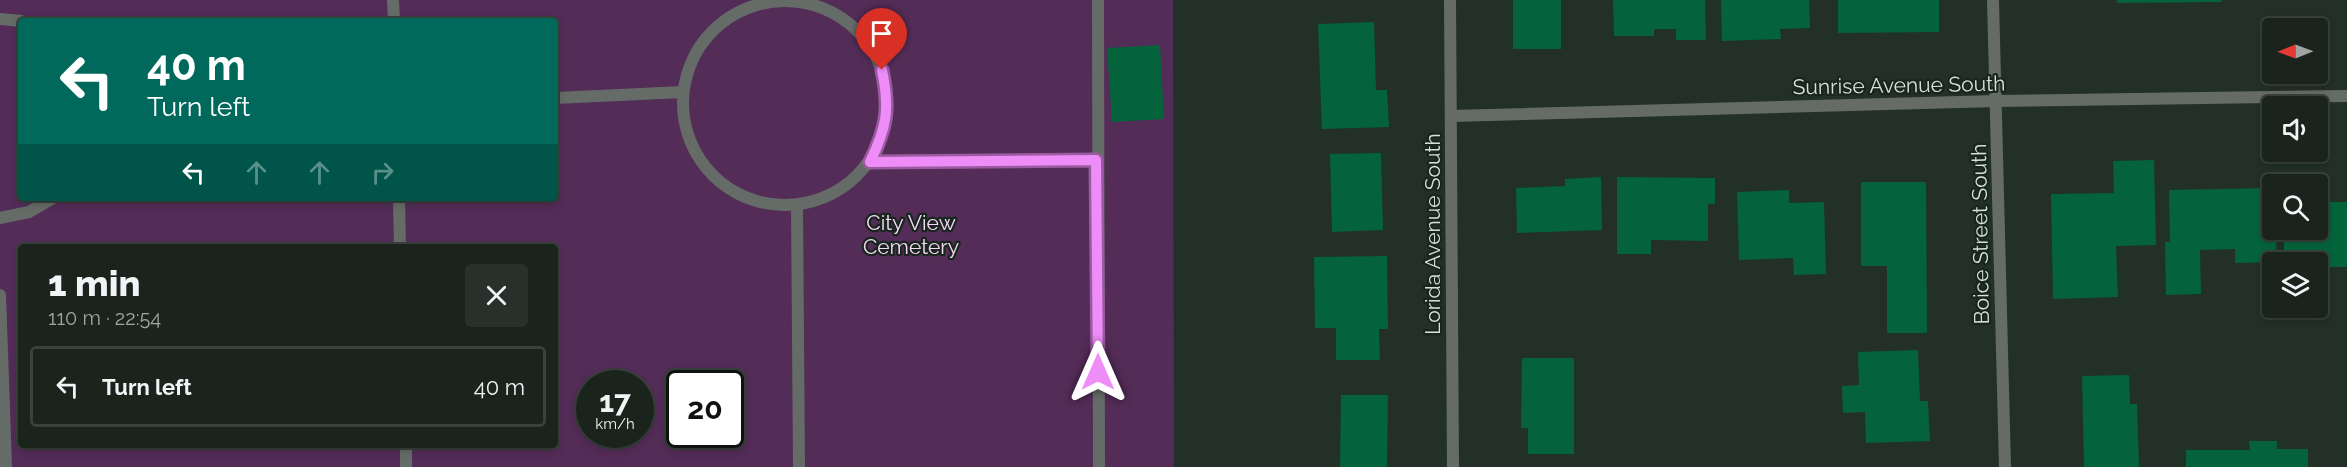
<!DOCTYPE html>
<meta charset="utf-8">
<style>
:root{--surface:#1a241d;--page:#27302a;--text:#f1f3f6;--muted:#9fa4a4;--line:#38413b}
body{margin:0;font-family:Raleway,sans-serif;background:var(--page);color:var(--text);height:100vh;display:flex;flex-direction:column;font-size:22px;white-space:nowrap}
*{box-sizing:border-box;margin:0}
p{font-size:20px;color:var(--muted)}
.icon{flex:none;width:33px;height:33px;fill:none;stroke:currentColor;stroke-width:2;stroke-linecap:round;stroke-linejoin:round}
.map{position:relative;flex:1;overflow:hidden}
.panel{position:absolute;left:18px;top:244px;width:540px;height:204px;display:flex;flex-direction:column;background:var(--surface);border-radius:6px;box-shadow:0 3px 9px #0003,0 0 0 2px var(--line)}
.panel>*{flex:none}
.guide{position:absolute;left:18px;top:18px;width:540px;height:183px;border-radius:6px;box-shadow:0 3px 9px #0003,0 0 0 2px var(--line);background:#00695c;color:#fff;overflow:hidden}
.needle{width:39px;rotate:269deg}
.fabs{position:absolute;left:2262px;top:18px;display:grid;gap:12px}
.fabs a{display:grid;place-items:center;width:66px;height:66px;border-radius:6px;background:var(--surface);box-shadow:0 3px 9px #0003,0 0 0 2px var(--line);font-size:30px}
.speed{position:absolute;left:576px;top:370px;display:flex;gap:12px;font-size:30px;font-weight:700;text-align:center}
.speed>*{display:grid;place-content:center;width:78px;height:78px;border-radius:50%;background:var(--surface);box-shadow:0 3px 9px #0003,0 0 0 2px var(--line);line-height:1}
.speed small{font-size:15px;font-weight:400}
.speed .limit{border:3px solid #111;border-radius:9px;background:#fff;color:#111}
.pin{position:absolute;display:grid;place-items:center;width:51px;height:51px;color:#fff;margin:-62px -26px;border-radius:50% 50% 50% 0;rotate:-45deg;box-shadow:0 0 6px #0007}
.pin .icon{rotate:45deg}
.me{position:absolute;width:66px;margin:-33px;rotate:0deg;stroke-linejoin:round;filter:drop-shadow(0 0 4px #0008)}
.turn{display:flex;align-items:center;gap:21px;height:126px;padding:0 30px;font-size:27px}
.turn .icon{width:78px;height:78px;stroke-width:2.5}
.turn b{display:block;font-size:42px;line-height:51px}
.lanes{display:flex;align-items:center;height:57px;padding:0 30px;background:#0003;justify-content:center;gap:30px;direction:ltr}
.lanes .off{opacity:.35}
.round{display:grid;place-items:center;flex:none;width:63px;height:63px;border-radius:6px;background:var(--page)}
.head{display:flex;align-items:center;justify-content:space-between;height:102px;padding:0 30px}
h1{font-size:36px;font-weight:800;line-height:45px}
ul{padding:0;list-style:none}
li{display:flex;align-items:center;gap:18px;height:81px;margin:0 12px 9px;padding:0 18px;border:3px solid var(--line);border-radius:6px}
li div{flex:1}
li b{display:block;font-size:22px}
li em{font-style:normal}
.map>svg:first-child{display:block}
.green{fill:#532c57;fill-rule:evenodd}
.building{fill:#04633b}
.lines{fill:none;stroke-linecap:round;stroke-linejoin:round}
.lane{stroke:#656c67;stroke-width:12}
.street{stroke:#656c67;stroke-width:12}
.route-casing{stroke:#9b5ba1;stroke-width:15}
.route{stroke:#ee8cf8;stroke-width:10}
.labels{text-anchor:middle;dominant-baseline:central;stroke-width:4.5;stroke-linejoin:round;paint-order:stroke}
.street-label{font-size:21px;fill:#d6dfd9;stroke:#19261e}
.park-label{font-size:21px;fill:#f5d8f8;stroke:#19261e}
</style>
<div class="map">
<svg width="2347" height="467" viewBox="0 0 2347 467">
<rect width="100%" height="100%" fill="#223027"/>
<path class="green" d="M0,0H1173L1174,467H0ZM21,21H555V198H21ZM21,248H555V446H21ZM590,384H640V435H590ZM680,384H730V435H680Z"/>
<path class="building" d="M1513,0H1561V49H1513Z
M1613,0H1705L1706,40H1676V29H1654V36H1614Z
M1721,0H1809L1810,28L1780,29L1781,39L1722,41Z
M1838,0H1939V32L1838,33Z
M2117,0H2222V2L2117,3Z
M1374,22L1376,90H1387L1389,127L1322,129L1318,24Z
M1160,45L1164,119L1112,122L1107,48Z
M1381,153L1383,230L1332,232L1330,154Z
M2154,160L2156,245L2116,246L2118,297L2053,299L2051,194L2114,193L2113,161Z
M1601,177L1602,230L1517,233L1516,188L1565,186V179Z
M1617,177L1715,178V204H1708V241L1651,240V254H1617Z
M1861,182H1926L1927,333H1887V266H1861Z
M2272,188V230H2276L2277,262L2235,263V249L2200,250L2201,294L2166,295L2165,242H2170L2169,190Z
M1789,190V203L1824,202L1826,274L1794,275L1793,258L1739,260L1737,192Z
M2318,202H2347V267H2318V262H2309V259H2284V230H2318Z
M1387,256L1388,329H1379L1380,360H1336V328H1315L1314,257Z
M1918,350L1920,401H1928L1930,441L1866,443L1865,412L1843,413L1842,386L1859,385L1858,352Z
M1522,358H1574V454H1528V428H1521Z
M2129,375L2130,404H2137L2139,467H2084L2082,376Z
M1341,395H1388L1387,467H1340Z
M2249,441H2277V449H2308V467H2186V450H2250Z"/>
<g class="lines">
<path class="lane" d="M393,0L394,21
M1098,0L1099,467
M683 103a102 102 0 1 1 204 0a102 102 0 1 1-204 0Z
M0,19L21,21
M555,98L683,92
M870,162L1097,160
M399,198L400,248
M797,206L799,467
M0,218L29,212L53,198
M0,295L6,467
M406,446V467"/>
<path class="street" d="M1450,0L1453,467
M1993,0L2005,467
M1451,116L1996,101L2347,96"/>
</g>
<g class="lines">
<g class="route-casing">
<path id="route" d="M882,70C890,109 887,127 870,162L1096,160L1098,372"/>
</g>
<use href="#route" class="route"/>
</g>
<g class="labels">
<g class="street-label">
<text transform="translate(1899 85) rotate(-1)">Sunrise Avenue South</text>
<text transform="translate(1432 234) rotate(-90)">Lorida Avenue South</text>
<text transform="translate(1980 234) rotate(-91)">Boice Street South</text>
</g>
<g class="park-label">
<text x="911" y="222">City View<tspan x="911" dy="24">Cemetery</tspan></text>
</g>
</g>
</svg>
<div class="fabs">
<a><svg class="needle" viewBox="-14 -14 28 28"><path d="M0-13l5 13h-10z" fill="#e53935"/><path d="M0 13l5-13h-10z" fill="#9fa4a4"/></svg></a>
<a><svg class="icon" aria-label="sound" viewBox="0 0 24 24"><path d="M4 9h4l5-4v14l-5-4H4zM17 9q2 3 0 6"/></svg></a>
<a><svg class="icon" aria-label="search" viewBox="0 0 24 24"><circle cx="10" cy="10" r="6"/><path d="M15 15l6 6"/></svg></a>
<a><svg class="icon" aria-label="layers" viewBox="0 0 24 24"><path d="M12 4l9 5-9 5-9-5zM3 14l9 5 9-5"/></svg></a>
</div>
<div class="speed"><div>17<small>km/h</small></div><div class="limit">20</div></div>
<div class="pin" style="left:882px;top:70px;background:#d93025"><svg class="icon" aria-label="arrive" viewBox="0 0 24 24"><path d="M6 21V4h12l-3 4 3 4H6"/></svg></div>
<svg class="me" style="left:1098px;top:372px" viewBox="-20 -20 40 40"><path d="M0-17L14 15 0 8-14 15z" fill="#ee8cf8" stroke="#fff" stroke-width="4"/></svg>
<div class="guide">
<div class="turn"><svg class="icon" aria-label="left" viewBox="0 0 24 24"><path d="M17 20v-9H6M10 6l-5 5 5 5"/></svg><div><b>40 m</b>Turn left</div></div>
<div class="lanes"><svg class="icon" aria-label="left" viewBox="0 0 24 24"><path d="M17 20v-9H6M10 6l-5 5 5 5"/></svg><svg class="icon off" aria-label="ahead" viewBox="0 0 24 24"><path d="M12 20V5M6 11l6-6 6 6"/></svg><svg class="icon off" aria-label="ahead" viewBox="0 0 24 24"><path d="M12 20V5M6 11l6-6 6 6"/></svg><svg class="icon off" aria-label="right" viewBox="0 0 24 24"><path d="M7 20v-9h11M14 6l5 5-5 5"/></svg></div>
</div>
<section class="panel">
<div class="head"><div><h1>1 min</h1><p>110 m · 22:54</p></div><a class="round"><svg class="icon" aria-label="close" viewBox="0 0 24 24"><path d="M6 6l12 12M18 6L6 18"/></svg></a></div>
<ul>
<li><svg class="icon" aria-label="left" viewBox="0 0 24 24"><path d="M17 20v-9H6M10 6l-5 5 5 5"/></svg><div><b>Turn left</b></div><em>40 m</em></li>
</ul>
</section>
</div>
